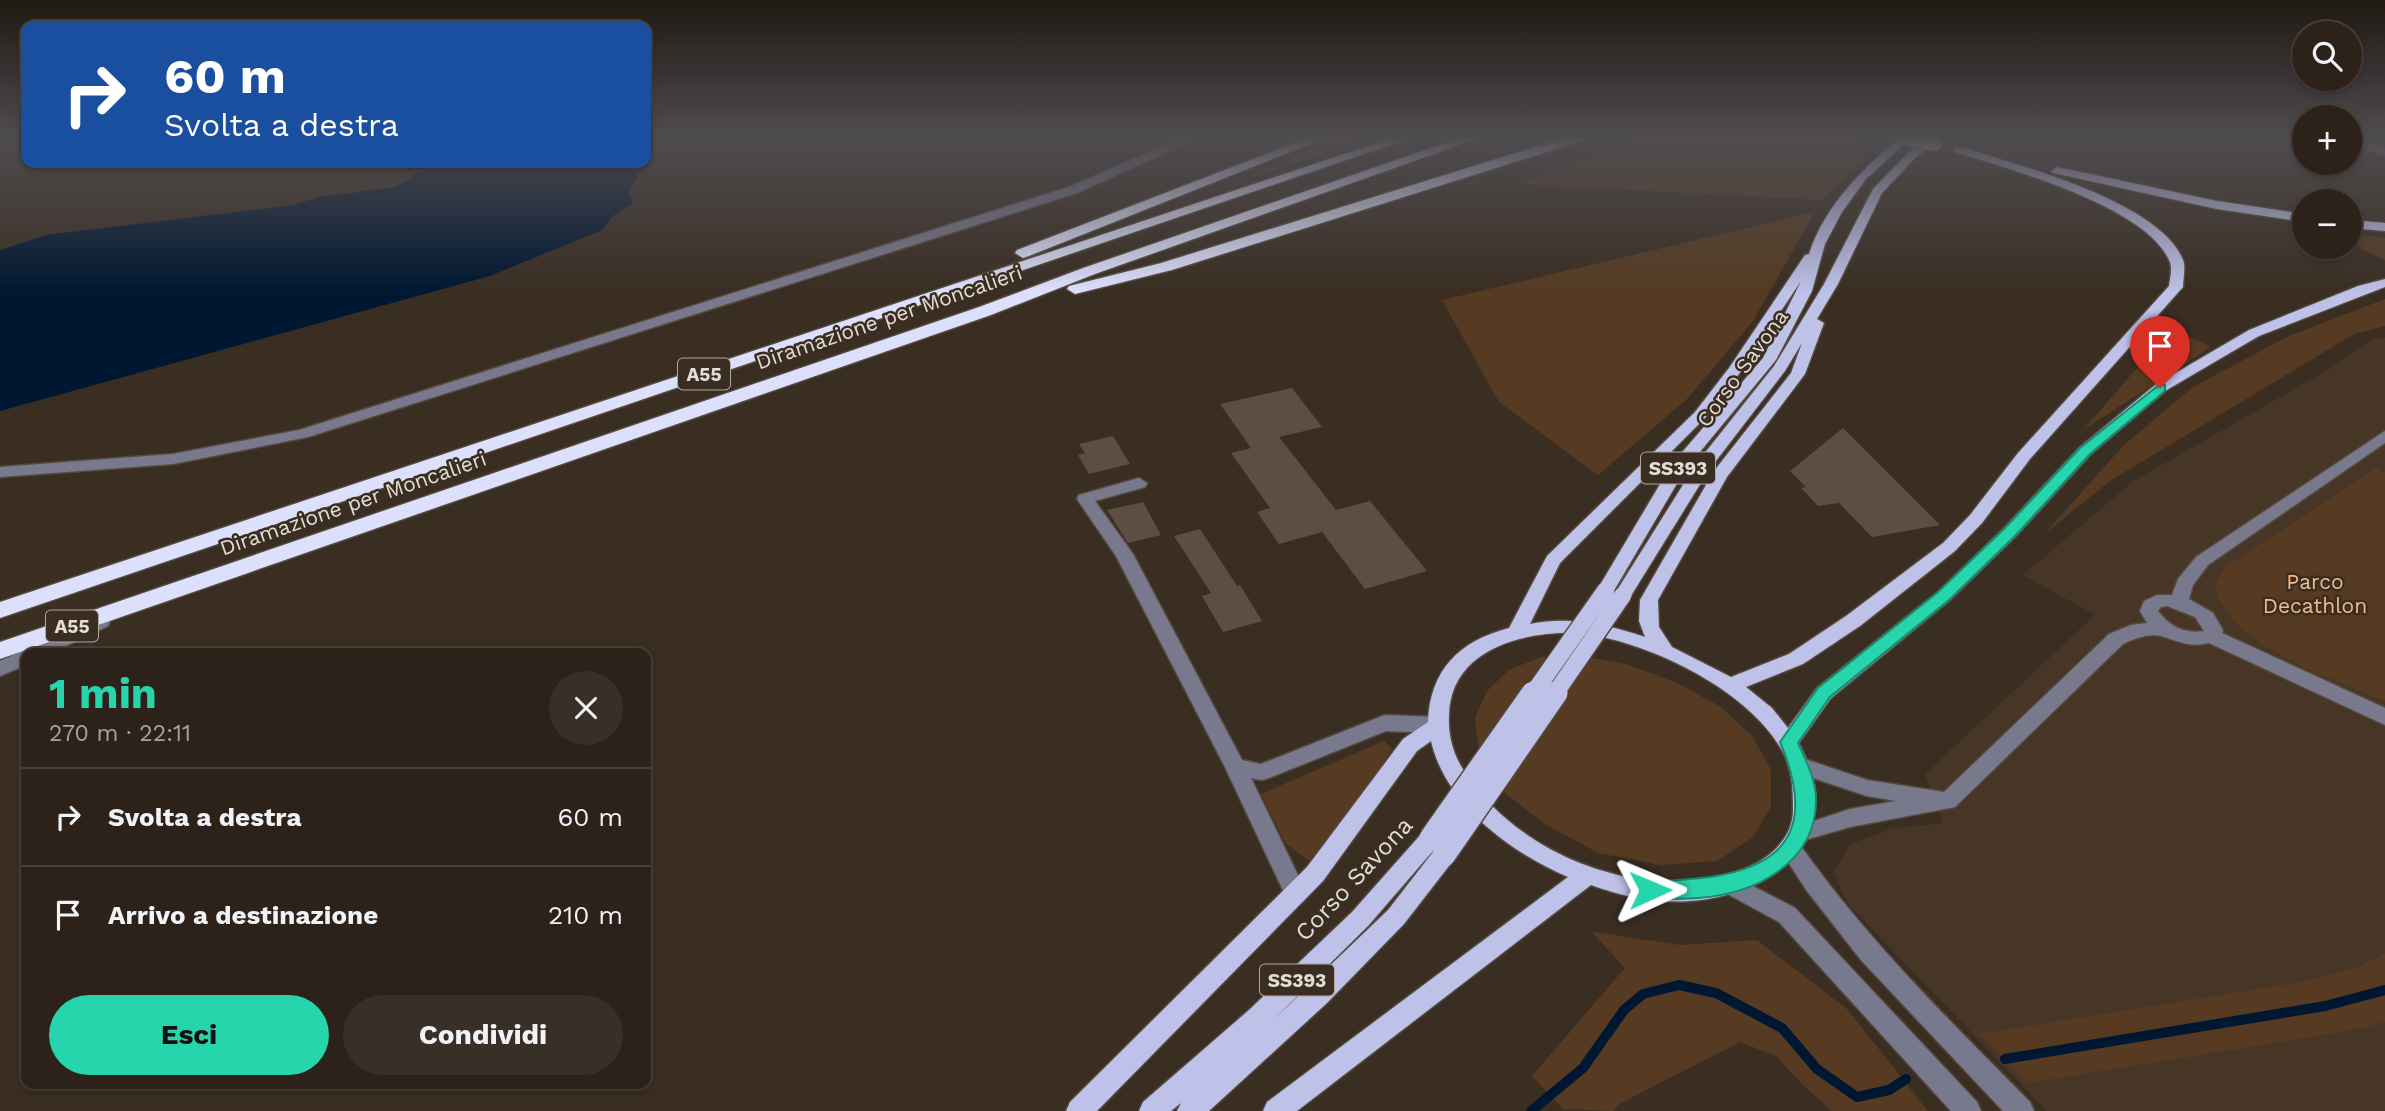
<!DOCTYPE html>
<html lang="it">
<meta charset="utf-8">
<style>
:root{--surface:#2c221a;--page:#382f27;--text:#f1f3f6;--muted:#a6a4a2;--line:#483f39;--accent:#27d5ad}
body{margin:0;font-family:"Work Sans",sans-serif;background:var(--page);color:var(--text);height:100vh;display:flex;flex-direction:column;font-size:26px;white-space:nowrap}
*{box-sizing:border-box;margin:0}
p{font-size:23px;color:var(--muted)}
.icon{flex:none;width:38px;height:38px;fill:none;stroke:currentColor;stroke-width:2;stroke-linecap:round;stroke-linejoin:round}
.map{position:relative;flex:1;overflow:hidden}
.side{position:absolute;left:21px;top:648px;width:630px;height:441px;display:flex;flex-direction:column;background:var(--surface);border-radius:14px;box-shadow:0 4px 10px #0003,0 0 0 2px var(--line)}
.side>*{flex:none}
.hud{position:absolute;left:21px;top:21px;width:630px;height:147px;border-radius:14px;box-shadow:0 4px 10px #0003,0 0 0 2px var(--line);background:#1a4fa0;color:#fff;overflow:hidden}
.tools{position:absolute;left:2292px;top:21px;display:grid;gap:14px}
.tools a{display:grid;place-items:center;width:70px;height:70px;border-radius:50%;background:var(--surface);box-shadow:0 4px 10px #0003,0 0 0 2px var(--line);font-size:35px}
.pin{position:absolute;display:grid;place-items:center;width:60px;height:60px;color:#fff;margin:-72px -30px;border-radius:50% 50% 50% 0;rotate:-45deg;box-shadow:0 0 7px #0007}
.pin .icon{rotate:45deg}
.me{position:absolute;width:77px;margin:-38px;rotate:89deg;stroke-linejoin:round;filter:drop-shadow(0 0 5px #0008)}
.turn{display:flex;align-items:center;gap:24px;height:147px;padding:0 28px;font-size:32px}
.turn .icon{width:91px;height:91px;stroke-width:2.5}
.turn b{display:block;font-size:49px;line-height:60px}
.round{display:grid;place-items:center;flex:none;width:74px;height:74px;border-radius:37px;background:var(--page)}
.summary{display:flex;align-items:center;justify-content:space-between;height:119px;padding:0 28px}
h1{font-size:42px;font-weight:700;line-height:52px;color:var(--accent)}
.primary-button{display:flex;gap:14px;margin-top:auto;padding:14px 28px}
.primary-button a{flex:1;height:80px;border-radius:42px;background:var(--accent);color:#111;font-size:28px;font-weight:700;line-height:80px;text-align:center}
.primary-button a+a{background:var(--page);color:var(--text)}
ul{padding:0;list-style:none}
li{display:flex;align-items:center;gap:21px;height:98px;padding:0 28px;border-top:2px solid var(--line)}
li div{flex:1}
li b{display:block;font-size:26px}
li em{font-style:normal}
.map>svg:first-child{display:block}
.built{fill:#473626}
.green{fill:#563b22}
.water{fill:#001731}
.lines{fill:none;stroke-linecap:round;stroke-linejoin:round}
.stream{stroke:#001731;stroke-width:10}
.building{fill:#5d4e43}
.minor-casing{stroke:#554a3f;stroke-width:3}
.major-casing{stroke:#554a3f;stroke-width:3}
.highway-casing{stroke:#554a3f;stroke-width:3}
.minor{fill:#78798c;fill-rule:evenodd}
.major{fill:#bec1e8;fill-rule:evenodd}
.highway{fill:#dde0fc;fill-rule:evenodd}
.major-bridge-far1-casing{stroke:#554a3f;stroke-width:20;stroke-linecap:butt}
.major-bridge-casing{stroke:#554a3f;stroke-width:26;stroke-linecap:butt}
.highway-bridge-casing{stroke:#554a3f;stroke-width:18;stroke-linecap:butt}
.major-bridge-far1{stroke:#bec1e8;stroke-width:17}
.major-bridge{stroke:#bec1e8;stroke-width:23}
.highway-bridge{stroke:#dde0fc;stroke-width:16}
.route{fill:#27d5ad;stroke:#198a70;stroke-width:2}
.labels{text-anchor:middle;dominant-baseline:central;stroke-width:5;stroke-linejoin:round;paint-order:stroke}
.shield{fill:#3a2e23;stroke:#b1a8a0;stroke-width:2}
.shield-label{font-size:19px;font-weight:bold;fill:#e4dcd5}
.street-label{font-size:21px;fill:#e4dcd5;stroke:#3a2e23}
.park-label{font-size:21px;fill:#f4bb88;stroke:#3a2e23}
.near-street-label{font-size:24px;fill:#e4dcd5;stroke:#3a2e23}
</style>
<div class="map">
<svg width="2385" height="1111" viewBox="0 0 2385 1111">
<rect width="100%" height="100%" fill="#3a2e23"/>
<path class="built" d="M2385,337V1111H2047L1847,903L1833,871L1851,844L1893,828L1943,823L1925,774L2095,615L2023,575L2132,482L2324,372L2371,340Z"/>
<path class="green" d="M1340,137H1371L1239,181Z
M1659,137H1846L1860,139L1854,146L1867,155L1821,200L1519,184L1629,143Z
M1815,212L1753,321L1687,399L1598,475L1499,402L1442,300Z
M2350,233L2385,238V260L2350,243Z
M2385,299V326L2354,334L2110,481L2044,534L2124,445L2193,387L2289,336Z
M2172,328L2211,347L2083,430Z
M2377,468L2385,473V701C2334,679 2227,646 2215,586L2225,567Z
M1541,657H1586L1626,664L1677,683L1721,707L1753,737L1771,770V807L1753,837L1717,861L1661,865L1598,853L1545,824L1501,790L1478,746L1475,718L1487,691L1509,670Z
M1384,741L1392,749L1366,792L1309,861L1285,843L1261,794Z
M1592,932L1681,945L1757,940L1847,1009L1928,1111H1832L1802,1084L1776,1056L1740,1042L1621,1103L1613,1111L1563,1109L1532,1076L1625,968Z
M2385,954V1022L2348,1031L2028,1083L1979,1034L2302,982L2357,968Z"/>
<path class="water" d="M481,163H622L635,167L637,178L628,193L633,203L613,216L602,230L490,276L0,411V250L46,235L292,205L320,197L394,187L410,179L415,173Z"/>
<g class="lines">
<path class="stream" d="M2005,1059L2325,1006L2385,990
M1531,1111L1583,1068L1624,1010L1643,994L1679,985L1716,993L1782,1028L1817,1069L1857,1097L1889,1090L1906,1079"/>
</g>
<path class="building" d="M1292,388L1322,427L1279,437L1336,510L1370,501L1427,571L1365,589L1322,532L1279,544L1257,512L1270,508L1231,453L1251,448L1220,404Z
M1843,428L1940,525L1872,537L1839,503L1818,506L1801,488L1806,487L1790,471Z
M1113,436L1130,464L1089,474L1078,455L1085,453L1079,444Z
M1143,502L1161,535L1128,543L1107,510Z
M1200,529L1237,586L1240,585L1262,621L1223,632L1202,596L1211,593L1174,536Z"/>
<g class="lines">
<g class="minor-casing">
<path id="minor" d="M1185,137H1200L1077,193L308,437L173,464L0,477V467L173,454L299,430L1069,187Z
M2350,138L2385,148V155L2350,145Z
M2385,431V443L2208,565L2193,585L2189,599L2213,613L2223,630L2222,633L2385,708V725L2209,643C2190,648 2178,641 2161,636C2149,633 2133,639 2123,644L1955,807L1850,827L1798,842C1865,938 1948,1019 2030,1102L2034,1111H2003L1861,960L1807,891L1779,848L1782,842L1793,840L1790,834L1793,828L1850,809L1896,801L1867,796L1792,771L1789,765L1792,759L1799,757L1867,780L1944,792L2109,634L2131,625L2147,623L2140,611L2144,601L2157,595H2172L2178,579L2196,557ZM2167,606L2195,617L2204,631C2185,634 2170,627 2158,611L2161,607Z
M1139,478L1147,483L1145,487L1095,501L1133,554L1242,760L1261,764L1385,715L1439,717L1446,720L1449,725L1446,730L1439,733L1386,731L1269,778L1262,780L1251,778L1307,894L1304,901L1296,904L1288,901L1225,767L1116,556L1077,499L1079,495Z
M101,614L108,616L110,621L108,626L51,653H26V665L0,676V661Z
M1730,874L1795,908L1977,1102L1981,1111H1951L1779,922L1722,891L1719,884L1722,877Z"/>
</g>
<g class="major-casing">
<path id="major" d="M1900,137H1912L1866,179L1842,212L1825,244L1812,291L1776,360L1685,470L1612,594H1600L1597,590L1672,464L1763,358L1801,281L1739,374L1705,418L1560,563L1530,624C1570,616 1606,624 1645,637L1639,621L1640,600L1714,471L1791,373L1802,343L1785,371L1709,470L1629,599H1617L1614,595L1696,464L1774,366L1824,284L1873,189L1908,153L1931,137H1944L1916,157L1882,193L1838,284L1817,319L1824,323L1805,374L1727,477L1658,600L1659,627L1672,647L1731,677L1789,654L1846,616L1943,543L1970,515L2018,453L2169,286C2170,278 2173,267 2169,260C2145,206 2009,169 1955,152V148H1963C2019,165 2160,202 2183,260C2186,267 2183,279 2183,287L2030,459L1982,523L1955,551L1860,626L1803,664L1746,687L1772,708L1788,728L1817,688L1938,592L2005,527L2079,448L2155,385L2249,330L2358,286L2385,279V287L2259,336L2165,391L2091,454L2017,535L1950,600L1831,698L1799,743C1804,754 1811,767 1813,778C1831,870 1734,907 1659,901C1636,899 1613,893 1591,885L1297,1111H1263L1267,1102L1568,877C1510,852 1446,805 1431,741L1417,751L1323,881L1097,1111H1066L1070,1102L1307,867L1403,739L1428,722C1430,670 1459,641 1509,628L1547,556L1695,412L1729,368L1805,255L1809,254C1825,205 1862,170 1900,137ZM1578,633C1645,640 1745,688 1780,747C1792,766 1793,786 1793,808C1794,842 1763,864 1733,873C1638,902 1517,854 1464,771C1453,754 1448,735 1449,716C1450,649 1523,631 1578,633Z
M2057,167L2217,201L2305,214V222L2217,209L2053,173L2051,171Z
M2350,220L2385,223V231L2350,228Z
M1431,829L1439,832L1442,838L1439,844L1368,926L1273,1020L1388,910L1436,848L1444,846L1452,848L1455,855L1452,862L1404,924L1327,1003L1209,1111H1177L1181,1103L1171,1111H1139L1143,1102L1249,1010L1352,912L1423,832Z"/>
</g>
<g class="highway-casing">
<path id="highway" d="M1310,137H1328L1029,256L1023,258L1015,253L1017,250Z
M1395,137H1414L0,618V602Z
M1463,137H1482L1095,274L991,315L0,659V642L979,307L1083,268Z
M1567,137H1587L1585,140L1172,270L1075,294L1067,289L1069,286L1161,263Z"/>
</g>
<use href="#minor" class="minor"/>
<use href="#major" class="major"/>
<use href="#highway" class="highway"/>
<g class="major-bridge-far1-casing">
<path id="major-bridge-far1" d="M1532,695L1606,590
M1554,695L1623,595"/>
</g>
<g class="major-bridge-casing">
<path id="major-bridge" d="M1431,838L1533,693
M1444,855L1556,693"/>
</g>
<g class="highway-bridge-casing">
<path id="highway-bridge" d="M1904,137L1934,143"/>
</g>
<use href="#major-bridge-far1" class="major-bridge-far1"/>
<use href="#major-bridge" class="major-bridge"/>
<use href="#highway-bridge" class="highway-bridge"/>
</g>
<linearGradient id="sky" x2="0" y2="1"><stop stop-color="#201913"/><stop offset="0.47" stop-color="#4f4c50"/><stop offset="1" stop-color="#4f4c50" stop-opacity="0"/></linearGradient>
<rect width="2385" height="292" fill="url(#sky)"/>
<path class="route" d="M2160,384L2165,385V391L2090,454L2016,535L1949,600L1830,697L1798,743C1806,760 1816,780 1816,799C1817,863 1755,894 1698,898C1682,899 1666,899 1650,899L1643,896L1640,890L1643,884L1650,881C1747,880 1831,861 1780,742L1818,688L1938,592L2005,528L2080,448Z"/>
<g class="labels">
<g class="shield">
<rect x="678" y="358.5" width="52" height="31" rx="5"/>
<rect x="1641" y="452.5" width="74" height="31" rx="5"/>
<rect x="46" y="610.5" width="52" height="31" rx="5"/>
<rect x="1260" y="964.5" width="74" height="31" rx="5"/>
</g>
<g class="shield-label">
<text x="704" y="374">A55</text>
<text x="1678" y="468">SS393</text>
<text x="72" y="626">A55</text>
<text x="1297" y="980">SS393</text>
</g>
<g class="street-label">
<text transform="translate(889 317) rotate(-19)">Diramazione per Moncalieri</text>
<text transform="translate(1742 368) rotate(-54)">Corso Savona</text>
<text transform="translate(353 503) rotate(-19)">Diramazione per Moncalieri</text>
</g>
<g class="park-label">
<text x="2315" y="581">Parco<tspan x="2315" dy="24">Decathlon</tspan></text>
</g>
<g class="near-street-label">
<text transform="translate(1354 879) rotate(-47)">Corso Savona</text>
</g>
</g>
</svg>
<div class="tools">
<a><svg class="icon" aria-label="search" viewBox="0 0 24 24"><circle cx="10" cy="10" r="6"/><path d="M15 15l6 6"/></svg></a>
<a>+</a>
<a>−</a>
</div>
<div class="pin" style="left:2160px;top:388px;background:#d93025"><svg class="icon" aria-label="arrive" viewBox="0 0 24 24"><path d="M6 21V4h12l-3 4 3 4H6"/></svg></div>
<svg class="me" style="left:1650px;top:890px" viewBox="-20 -20 40 40"><path d="M0-17L14 15 0 8-14 15z" fill="#27d5ad" stroke="#fff" stroke-width="4"/></svg>
<div class="hud">
<div class="turn"><svg class="icon" aria-label="right" viewBox="0 0 24 24"><path d="M7 20v-9h11M14 6l5 5-5 5"/></svg><div><b>60 m</b>Svolta a destra</div></div>
</div>
<section class="side">
<div class="summary"><div><h1>1 min</h1><p>270 m · 22:11</p></div><a class="round"><svg class="icon" aria-label="close" viewBox="0 0 24 24"><path d="M6 6l12 12M18 6L6 18"/></svg></a></div>
<ul>
<li><svg class="icon" aria-label="right" viewBox="0 0 24 24"><path d="M7 20v-9h11M14 6l5 5-5 5"/></svg><div><b>Svolta a destra</b></div><em>60 m</em></li>
<li><svg class="icon" aria-label="arrive" viewBox="0 0 24 24"><path d="M6 21V4h12l-3 4 3 4H6"/></svg><div><b>Arrivo a destinazione</b></div><em>210 m</em></li>
</ul>
<div class="primary-button"><a>Esci</a><a>Condividi</a></div>
</section>
</div>
